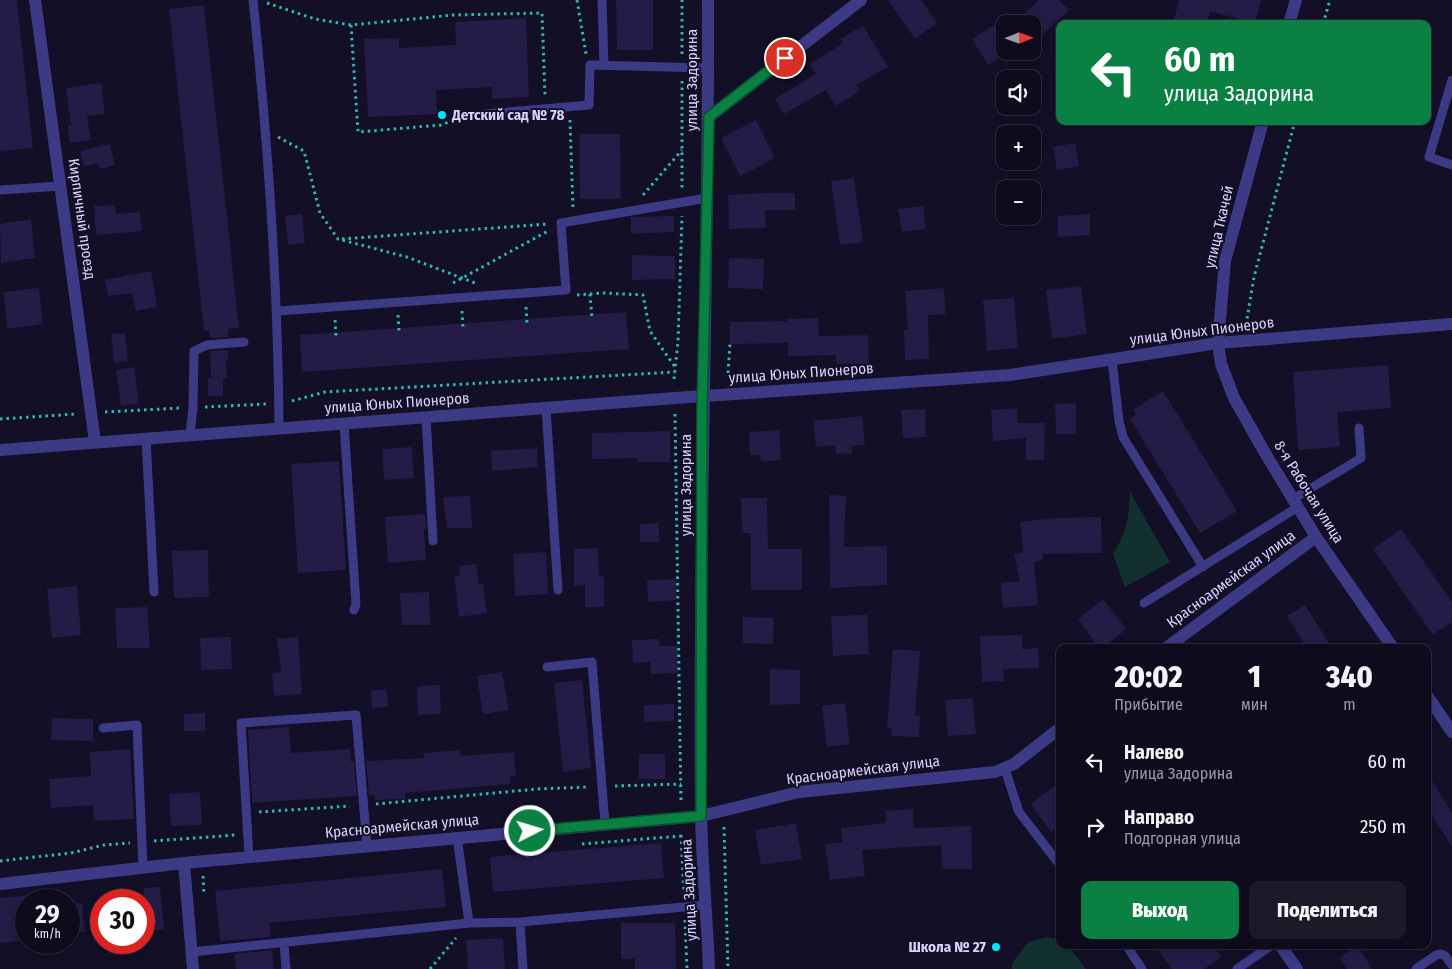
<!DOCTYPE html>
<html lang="ru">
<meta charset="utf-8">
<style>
:root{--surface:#0e0b1c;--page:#1c1929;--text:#f1f3f6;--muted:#9b9ba3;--line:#2e2b3b;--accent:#0b8043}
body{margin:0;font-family:"Fira Sans Condensed",sans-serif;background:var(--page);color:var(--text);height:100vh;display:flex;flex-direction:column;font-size:19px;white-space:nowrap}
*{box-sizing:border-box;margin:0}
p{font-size:16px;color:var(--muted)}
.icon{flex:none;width:28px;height:28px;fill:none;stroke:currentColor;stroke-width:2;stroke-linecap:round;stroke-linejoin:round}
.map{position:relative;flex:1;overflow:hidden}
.side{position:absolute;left:1056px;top:644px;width:375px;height:305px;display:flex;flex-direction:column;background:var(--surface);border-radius:10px;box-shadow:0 2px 8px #0003,0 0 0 1px var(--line)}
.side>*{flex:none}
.guide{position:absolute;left:1056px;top:20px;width:375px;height:105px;border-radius:10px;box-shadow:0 2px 8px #0003,0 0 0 1px var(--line);background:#0b8043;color:#fff;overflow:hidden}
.needle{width:32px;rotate:89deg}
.fabs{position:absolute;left:996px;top:15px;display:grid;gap:10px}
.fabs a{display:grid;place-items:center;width:45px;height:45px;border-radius:10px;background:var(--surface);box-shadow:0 2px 8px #0003,0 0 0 1px var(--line);font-size:25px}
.speed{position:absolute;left:15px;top:889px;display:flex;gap:10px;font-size:25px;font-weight:700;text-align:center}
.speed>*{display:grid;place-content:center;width:65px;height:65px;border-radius:50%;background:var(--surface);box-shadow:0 2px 8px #0003,0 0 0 1px var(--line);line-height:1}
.speed small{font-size:12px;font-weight:400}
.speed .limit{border:8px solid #d22;background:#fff;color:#111}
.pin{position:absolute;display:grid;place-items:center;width:42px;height:42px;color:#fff;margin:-21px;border:2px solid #fff;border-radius:50%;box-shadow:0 1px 5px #0007}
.me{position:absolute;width:55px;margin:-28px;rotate:85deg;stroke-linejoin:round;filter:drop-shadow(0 0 4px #0008)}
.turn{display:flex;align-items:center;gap:18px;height:105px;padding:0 25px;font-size:22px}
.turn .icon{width:65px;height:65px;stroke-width:2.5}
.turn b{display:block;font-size:35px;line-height:42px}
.eta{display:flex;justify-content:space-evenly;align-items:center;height:85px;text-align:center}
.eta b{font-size:30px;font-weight:800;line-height:35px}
.primary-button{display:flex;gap:10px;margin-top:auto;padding:10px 25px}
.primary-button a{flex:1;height:58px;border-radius:10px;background:var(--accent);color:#fff;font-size:20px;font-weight:800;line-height:58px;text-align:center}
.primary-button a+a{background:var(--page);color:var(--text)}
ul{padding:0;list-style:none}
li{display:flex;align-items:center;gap:15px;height:65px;padding:0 25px}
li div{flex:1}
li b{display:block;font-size:19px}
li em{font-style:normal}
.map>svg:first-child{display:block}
.green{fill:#12302f}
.building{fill:#241b47}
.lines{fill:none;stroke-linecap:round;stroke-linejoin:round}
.path{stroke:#2fb8b0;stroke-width:3;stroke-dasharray:2.5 4;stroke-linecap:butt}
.service{stroke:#3d3a85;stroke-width:9}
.minor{stroke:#3d3a85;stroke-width:12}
.tertiary{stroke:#3d3a85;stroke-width:12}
.route-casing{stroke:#07532c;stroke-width:12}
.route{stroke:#0b8043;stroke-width:9}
.poi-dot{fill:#00e5ff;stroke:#130f26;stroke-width:2}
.labels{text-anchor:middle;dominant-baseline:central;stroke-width:4;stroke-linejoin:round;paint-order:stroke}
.street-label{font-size:15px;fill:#d9d4ff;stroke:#130f26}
.poi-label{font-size:15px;font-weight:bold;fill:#d9d4ff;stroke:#130f26;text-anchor:start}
</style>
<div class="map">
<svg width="1452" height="969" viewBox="0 0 1452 969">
<rect width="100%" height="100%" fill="#130f26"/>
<path class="green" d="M1130,492L1170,562L1125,587L1113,554C1127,531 1129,518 1130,492Z
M1047,937L1060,939V945H1068L1086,969H1012V963L1028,942Z"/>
<path class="building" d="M0,0H17L33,148L0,151Z
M616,0H653V50H617Z
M888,0H921L937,23L915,39Z
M1039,0H1059L1069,10L1042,35L1023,15Z
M1179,0H1261L1255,24L1210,11L1207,24H1173Z
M204,5L239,328L228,329V337L210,338V331H204L169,9Z
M526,18L529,97L492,99V87L436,90L437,114L368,117L364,39L399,38V48L456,45L455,22Z
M997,23L1005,36V54L988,65L972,39Z
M863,26L888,67L856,85L860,91L836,106L826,90L784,114L775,99L816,74L810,64L843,43L841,39Z
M101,83L105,114L87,116L91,140L70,143L68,126L71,125L66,88Z
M756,120L775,158L740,176L721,138Z
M579,134H620L621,199H580Z
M1075,143L1079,166L1057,170L1053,147Z
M110,144L115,165L100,169L98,163L84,167L80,151Z
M854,178L863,242L840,245L831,181Z
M764,193H795V210H765L766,228L729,229L728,195Z
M115,205L116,214L140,212L142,231L96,235L94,206Z
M923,206L926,229L902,232L898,209Z
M302,214L305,243L288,245L285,216Z
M1090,214V235L1058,237V216Z
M674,216V232L631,234V217Z
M31,219L35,258L1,263L0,224Z
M632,255L675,256V279L632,280Z
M729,258L764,259L763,289L728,288Z
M151,271L157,307L136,311L132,293L108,296L105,280Z
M1081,286L1087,334L1052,339L1046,290Z
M39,288L43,324L7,329L4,292Z
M944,288L946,314L928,315L929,359L905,360L904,329H908L905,291Z
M1014,298L1018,348L987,351L983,300Z
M626,312L629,349L302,372L300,335Z
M818,318L819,336L868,335L869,364H836V355L788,356V343L730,344V322L787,321V319Z
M125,333L128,361L114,363L111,334Z
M228,350V359H226L227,378H223V396H208V378H217L211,377L210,351Z
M1388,365L1391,408L1337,412L1340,447L1298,450L1293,372Z
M134,367L139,403L121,406L116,370Z
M1163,391L1237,511L1200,533L1130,419L1136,415L1133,410Z
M1076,403V434H1056L1055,404Z
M1017,408L1018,423H1045L1044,460H1026V438L993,441L991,410Z
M925,409L926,437L903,438L901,410Z
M862,416L865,445L851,446L852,453L836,454L835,445L816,447L813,421Z
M779,430L781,460L761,462L760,455H750L749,432Z
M670,431V462H638V458L592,459V433Z
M412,447L414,478L384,480L382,449Z
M537,448L538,467L492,471L491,451Z
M339,461L346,570L298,573L291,464Z
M829,495L846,496L844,547L887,546V585L830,588Z
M470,496L472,528H447L443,497Z
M741,498H767L768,549H802V590H751V533H742Z
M425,514L426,529H424L426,560L388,563L385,517Z
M1101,517L1102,553L1042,554L1043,560L1034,562L1038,605L1003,608L1001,583L1020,581L1014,554L1023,552L1020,522L1056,518Z
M659,523V542H640V524Z
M1401,529L1452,602V622L1433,635L1373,549Z
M598,548L599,576L604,577V607H585V585L574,586V549Z
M208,550L209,597L174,598L172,551Z
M546,552L548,594L515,596L513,554Z
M476,564L479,584H483L487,613L459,617L454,576L460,575L459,566Z
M676,579V600L648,602L647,580Z
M77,586L81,635L52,638L47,589Z
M429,592L430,625H402L400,593Z
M1103,599L1126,629L1103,648H1099L1078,619Z
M1305,605L1332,648H1307L1287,616Z
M147,607L150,648H117L115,608Z
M867,615L869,654L833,656L831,616Z
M743,617L774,618L773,644L743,643Z
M1022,635V649L1038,648L1039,668L1003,669L1004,681L982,682L980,636Z
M231,637L232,669L201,670L200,638Z
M298,637L302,694L274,696L272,673L281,672L277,639Z
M659,639V646H677L678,673L651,674L650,662L633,663L632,640Z
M893,649L920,651L915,716H920L919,737L891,736L892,728L887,727Z
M770,669L800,670V704L770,705Z
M502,672L509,710L483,714L477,676Z
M582,680L591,768L563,772L554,683Z
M440,685L441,714L418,715L417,686Z
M386,689L388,707L372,708L371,691Z
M973,698L976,734L948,736L945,700Z
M845,703L850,744L827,747L822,706Z
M674,704V721L644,722V705Z
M205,713V731H184V714Z
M52,718L93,719V741L51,740Z
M289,727L291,753L350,749L351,762H354L357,796L252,803L248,730Z
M130,749L134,819L94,821L93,805L51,808L49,779L91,776L90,752Z
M460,750L461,756L514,752L516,776L510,777V784L405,793V799L375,800L374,795H369L366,761L424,758V753Z
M639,754H665V779H639Z
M1428,774L1452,813V847L1428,809Z
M1060,782V826L1051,832L1031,804Z
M200,792L202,825L171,826L169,794Z
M913,809L914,828L971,826L972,869H942L941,845L862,850L865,876L830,880L825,844L842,842L841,828L886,823L885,811Z
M796,823L802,859L761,865L755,830Z
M661,843L664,878L493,892L490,857Z
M442,869L446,907L269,923L271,937L220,941L215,891Z
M160,887L164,929L144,931V888Z
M25,896L26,940L0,943V898Z
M82,903L85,932L69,934V904Z
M621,923H675L676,969H635V959H621Z
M503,938L505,969H468L466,940Z
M1155,945H1213L1221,957L1204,969H1172Z
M1358,946L1372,969H1347L1340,957Z
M272,950L274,969H236L234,954Z"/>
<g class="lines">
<path class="path" d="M577,0L586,54
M267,3L315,19L351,25L453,15L542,13L545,96
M1323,24L1330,0
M351,25L358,132L441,125L451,121
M682,54V0
M682,81V189
M570,120L573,208
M278,137L304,151L320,213L338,239L407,257L475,283
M643,195L682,150
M342,239L548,224
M453,283L548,231
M590,294L592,319
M577,295L603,293L643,295L650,331L675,367
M526,307L527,323
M462,311L463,328
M398,315L399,331
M335,320L336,337
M1246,325L1254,277L1295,121
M728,373L730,344
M674,379L678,342L682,216
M292,401L325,392L675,372
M205,407L266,404
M105,412L181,408
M675,414L681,804
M0,419L76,414
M615,786L681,784
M376,804L537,789L589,787
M259,812L350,806
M724,827L728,969
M681,835L684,893
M154,841L235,835
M582,844L681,836
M0,861L71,853L104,845L130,843
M203,876L204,895
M685,920L687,969
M430,969L456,938"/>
<path class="service" d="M253,0C268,142 278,284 279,427
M602,0L604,65
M1452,80L1429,157L1452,165
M463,116L589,105L590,65L708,68
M0,190L61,186
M278,311L566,290L561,223L707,198
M1112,360L1119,421L1123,437L1203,567
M546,408L558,590
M426,417L433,541
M344,424L356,604L354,610
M190,435L193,408L194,351L207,345L244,342
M146,438L154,592
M1293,499L1361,458L1359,428
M1144,603L1298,507
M547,667L592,662L605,824
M103,728L137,725L143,868
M1005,769L1019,812L1060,865
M249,857L241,723L356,715L367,846
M469,923L520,922
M284,943L286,969
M1126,945L1142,969
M192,952L469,923L457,837
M523,969L520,922L706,905
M1237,969L1272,945
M1416,969L1436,955L1441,954L1445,956L1452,965"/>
<path class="minor" d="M35,0L95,442
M708,0C709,271 698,542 701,813C702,865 707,917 709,969
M709,117L861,0
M0,450L675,398L1010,375L1218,343L1452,324
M1166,648L1316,537
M184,863L193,969
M0,884L184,863L701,816L799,792L995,772L1014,764L1060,728
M1280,945L1297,969"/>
<path class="tertiary" d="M1289,24L1296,0
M1263,121L1225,261L1218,343L1221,364L1234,398L1265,453L1316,537L1393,648
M1428,697L1452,732"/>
</g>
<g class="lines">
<g class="route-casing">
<path id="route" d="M530,831L701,816L702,411L709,117L785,58"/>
</g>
<use href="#route" class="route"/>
</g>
<g class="poi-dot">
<circle cx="442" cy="115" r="5"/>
<circle cx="996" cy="947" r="5"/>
</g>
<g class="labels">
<g class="street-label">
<text transform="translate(692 80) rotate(-90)">улица Задорина</text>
<text transform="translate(82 219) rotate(82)">Кирпичный проезд</text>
<text transform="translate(1219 227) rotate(-77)">улица Ткачей</text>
<text transform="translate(1202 331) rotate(-7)">улица Юных Пионеров</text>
<text transform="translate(801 373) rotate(-4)">улица Юных Пионеров</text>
<text transform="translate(397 403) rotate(-4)">улица Юных Пионеров</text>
<text transform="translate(686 485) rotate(-90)">улица Задорина</text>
<text transform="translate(1309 492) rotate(58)">8-я Рабочая улица</text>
<text transform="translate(1231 579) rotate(-36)">Красноармейская улица</text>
<text transform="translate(863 770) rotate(-7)">Красноармейская улица</text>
<text transform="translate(402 826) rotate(-5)">Красноармейская улица</text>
<text transform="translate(689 890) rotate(-93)">улица Задорина</text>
</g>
<g class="poi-label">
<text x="452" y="115">Детский сад № 78</text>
<text x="986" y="947" text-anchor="end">Школа № 27</text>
</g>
</g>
</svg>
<div class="fabs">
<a><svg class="needle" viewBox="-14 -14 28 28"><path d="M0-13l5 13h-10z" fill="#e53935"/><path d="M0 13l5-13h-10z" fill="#9b9ba3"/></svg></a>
<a><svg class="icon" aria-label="sound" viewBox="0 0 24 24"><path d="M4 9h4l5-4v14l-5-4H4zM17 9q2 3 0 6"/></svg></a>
<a>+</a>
<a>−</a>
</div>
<div class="speed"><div>29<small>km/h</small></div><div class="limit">30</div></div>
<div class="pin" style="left:785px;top:58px;background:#d93025"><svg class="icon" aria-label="arrive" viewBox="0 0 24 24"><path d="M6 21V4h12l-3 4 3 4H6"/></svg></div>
<svg class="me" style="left:530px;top:831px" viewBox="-20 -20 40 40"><circle r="17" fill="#0b8043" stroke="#fff" stroke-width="3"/><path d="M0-11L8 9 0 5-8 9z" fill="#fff"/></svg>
<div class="guide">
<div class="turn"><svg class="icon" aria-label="left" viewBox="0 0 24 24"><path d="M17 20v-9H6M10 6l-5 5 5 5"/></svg><div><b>60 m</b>улица Задорина</div></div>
</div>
<section class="side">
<div class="eta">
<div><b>20:02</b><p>Прибытие</p></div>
<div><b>1</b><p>мин</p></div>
<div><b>340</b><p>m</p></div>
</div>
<ul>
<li><svg class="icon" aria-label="left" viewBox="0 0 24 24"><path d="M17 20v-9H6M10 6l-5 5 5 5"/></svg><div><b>Налево</b><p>улица Задорина</p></div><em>60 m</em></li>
<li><svg class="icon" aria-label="right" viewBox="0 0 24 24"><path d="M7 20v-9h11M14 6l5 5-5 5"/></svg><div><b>Направо</b><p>Подгорная улица</p></div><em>250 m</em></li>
</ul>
<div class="primary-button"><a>Выход</a><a>Поделиться</a></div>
</section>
</div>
